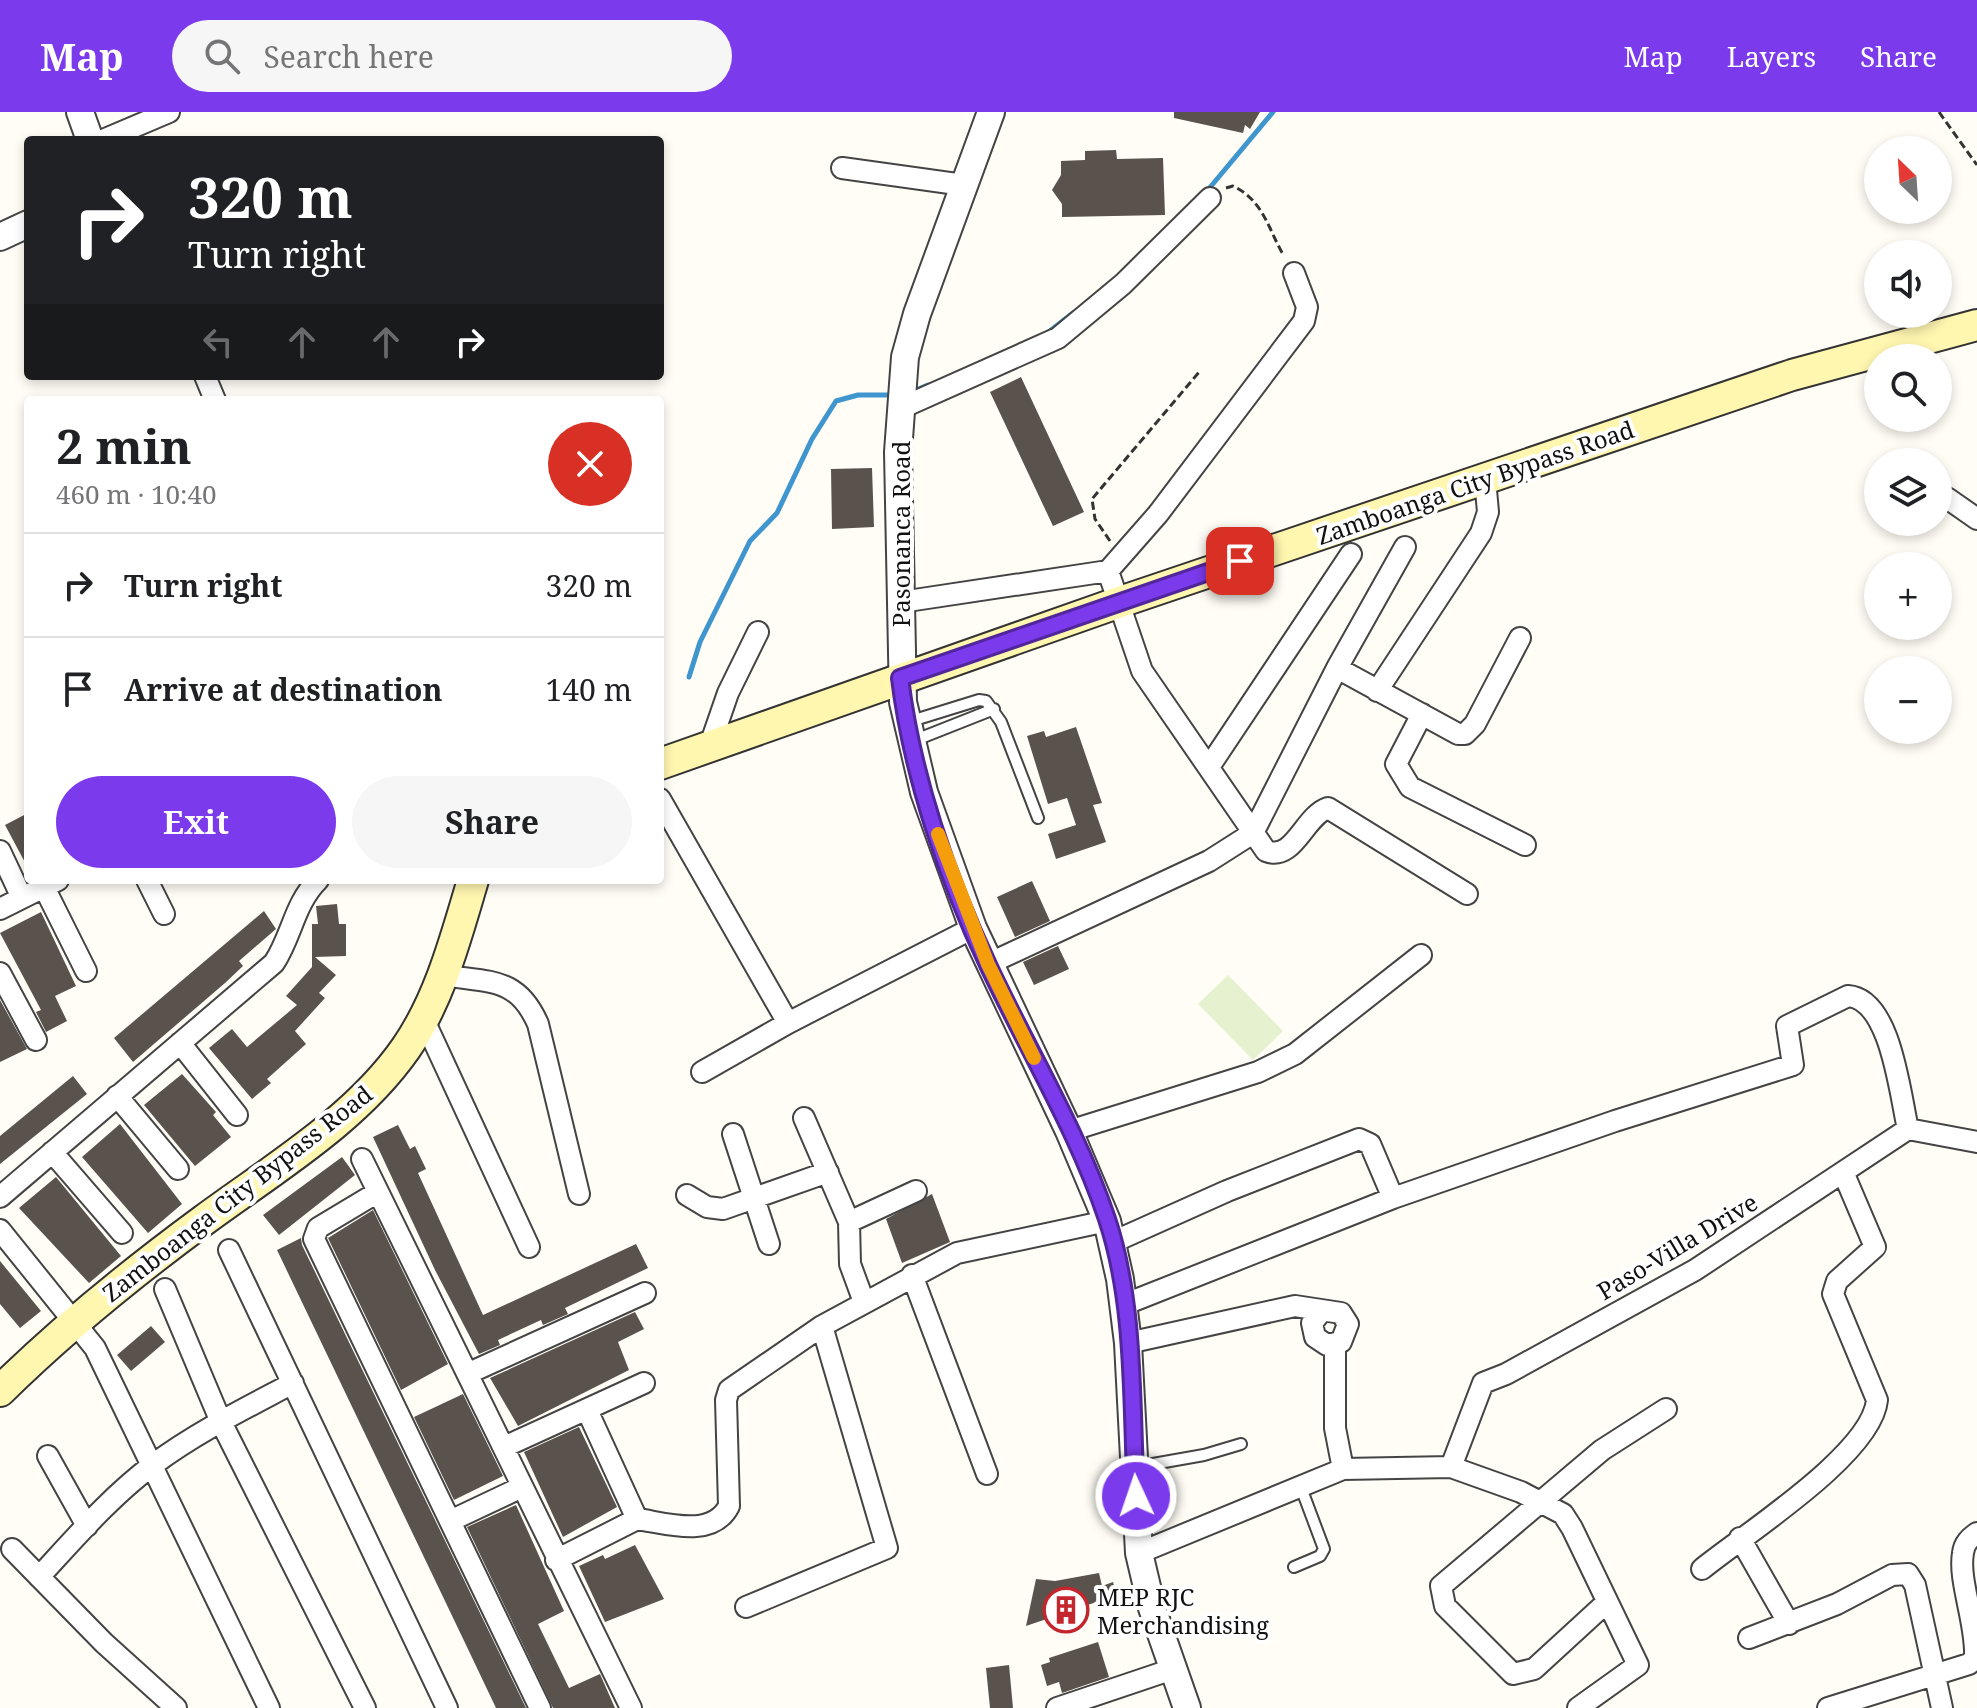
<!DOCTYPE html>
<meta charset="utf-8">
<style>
:root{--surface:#fff;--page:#f6f6f6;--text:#202124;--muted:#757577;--line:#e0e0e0;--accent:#7c3aed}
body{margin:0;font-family:"Noto Serif",serif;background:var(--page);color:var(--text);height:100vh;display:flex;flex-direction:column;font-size:30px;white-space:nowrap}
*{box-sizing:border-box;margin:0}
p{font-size:26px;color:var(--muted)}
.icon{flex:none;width:44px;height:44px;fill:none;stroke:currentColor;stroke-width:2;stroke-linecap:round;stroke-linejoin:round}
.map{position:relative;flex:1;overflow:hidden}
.side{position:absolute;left:24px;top:284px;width:640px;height:488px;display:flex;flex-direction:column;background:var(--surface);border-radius:8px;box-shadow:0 4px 12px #0003}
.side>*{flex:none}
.top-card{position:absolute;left:24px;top:24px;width:640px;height:244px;border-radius:8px;box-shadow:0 4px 12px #0003;background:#202124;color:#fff;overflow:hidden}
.needle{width:52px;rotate:335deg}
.fabs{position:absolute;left:1864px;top:24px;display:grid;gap:16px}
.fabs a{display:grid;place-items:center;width:88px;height:88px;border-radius:50%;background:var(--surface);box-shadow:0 4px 12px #0003;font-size:40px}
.pin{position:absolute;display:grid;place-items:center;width:68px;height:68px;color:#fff;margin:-34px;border-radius:16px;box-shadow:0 4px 12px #0006}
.me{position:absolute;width:88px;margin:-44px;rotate:357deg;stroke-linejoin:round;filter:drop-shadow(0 0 6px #0008)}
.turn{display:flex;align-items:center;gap:28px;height:168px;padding:0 32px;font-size:36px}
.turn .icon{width:104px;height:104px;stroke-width:2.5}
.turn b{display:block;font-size:56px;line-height:68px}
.lanes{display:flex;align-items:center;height:76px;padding:0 32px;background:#0003;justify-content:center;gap:40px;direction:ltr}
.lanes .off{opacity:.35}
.round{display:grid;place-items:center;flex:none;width:84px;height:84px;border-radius:42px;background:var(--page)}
.headline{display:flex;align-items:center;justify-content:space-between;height:136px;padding:0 32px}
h1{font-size:48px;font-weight:700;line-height:60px}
.primary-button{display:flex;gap:16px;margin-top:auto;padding:16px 32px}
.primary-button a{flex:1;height:92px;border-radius:48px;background:var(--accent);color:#fff;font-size:32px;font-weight:700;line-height:92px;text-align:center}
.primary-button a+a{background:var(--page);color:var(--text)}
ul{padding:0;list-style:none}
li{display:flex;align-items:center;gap:24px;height:104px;padding:0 32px;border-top:2px solid var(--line)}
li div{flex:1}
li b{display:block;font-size:30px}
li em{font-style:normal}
header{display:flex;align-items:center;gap:48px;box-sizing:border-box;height:112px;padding:0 40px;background:var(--accent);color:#fff}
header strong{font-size:38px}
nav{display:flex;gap:44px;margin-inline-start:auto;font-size:28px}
.search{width:560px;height:72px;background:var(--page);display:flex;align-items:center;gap:20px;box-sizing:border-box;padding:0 28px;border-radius:44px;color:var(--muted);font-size:30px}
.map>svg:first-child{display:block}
.pitch{fill:#e6f2cf}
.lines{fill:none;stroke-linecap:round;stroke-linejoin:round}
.stream{stroke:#3f96cf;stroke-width:5}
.building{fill:#5a524d}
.service-casing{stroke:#444;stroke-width:14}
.minor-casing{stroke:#444;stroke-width:24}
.tertiary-casing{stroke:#444;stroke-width:30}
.secondary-casing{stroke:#333;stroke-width:34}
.path{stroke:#333;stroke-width:3;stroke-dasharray:8 4;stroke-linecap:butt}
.service{stroke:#fff;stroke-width:10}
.minor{stroke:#fff;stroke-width:20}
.tertiary{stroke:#fff;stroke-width:26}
.secondary{stroke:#fff6b0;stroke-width:30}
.route-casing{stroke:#51269a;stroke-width:20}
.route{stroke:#7c3aed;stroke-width:14}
.slow{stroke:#f59e0b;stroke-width:14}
.labels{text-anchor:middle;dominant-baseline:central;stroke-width:8;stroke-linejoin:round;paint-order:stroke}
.street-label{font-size:24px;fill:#111;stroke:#fff}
.poi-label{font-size:24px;fill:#111;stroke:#fff;text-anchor:start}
</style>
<header>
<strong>Map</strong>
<div class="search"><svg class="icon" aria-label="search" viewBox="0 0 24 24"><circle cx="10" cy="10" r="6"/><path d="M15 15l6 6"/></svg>Search here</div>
<nav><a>Map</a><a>Layers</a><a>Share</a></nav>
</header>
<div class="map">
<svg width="1977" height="1596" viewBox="0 0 1977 1596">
<rect width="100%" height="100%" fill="#fffdf5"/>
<path class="pitch" d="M1228,863L1283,919L1253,948L1198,892Z"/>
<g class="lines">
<path class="stream" d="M1207,79L1273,0
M1046,222L1073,201
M916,278L928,273
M689,565L700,530L750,429L777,401L812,327L836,289L858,283H894"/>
</g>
<path class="building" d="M1174,0H1260L1250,17L1245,13L1243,21L1174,6Z
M1116,38L1117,47L1163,46L1165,103L1062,105V92L1052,78L1061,63V49L1085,48V39Z
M1021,265L1084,400L1053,414L990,280Z
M872,356L874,415L832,417L831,357Z
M1076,615L1102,691L1093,693L1106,730L1056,747L1048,722L1076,713L1067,686L1048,692L1027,624L1044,619L1046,625Z
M28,701V756L5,713Z
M1032,769L1050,809L1015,825L997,785Z
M337,792L339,812H346V844L315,845L336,863L319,881L325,886L295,919L306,932L267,967L271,971L252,987L209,936L232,917L247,935L297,893L286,884L312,855V812H318L316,794Z
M264,799L276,817L239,849L243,854L225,871L133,950L114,926Z
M41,800L76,874L55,884L67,909L46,920L36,900L41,898L0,821Z
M1058,834L1069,857L1034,873L1023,850Z
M0,888L27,937L0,950Z
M182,962L216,1000L213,1003L231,1025L195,1054L144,993Z
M73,964L87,982L0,1052V1024Z
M120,1012L182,1092L148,1121L82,1045Z
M398,1013L410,1037L415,1034L426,1057L418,1061L483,1203L636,1132L648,1156L565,1196L568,1202L543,1213L541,1208L498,1228L500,1233L479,1242L435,1158L373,1025Z
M342,1045L355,1063L279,1123L263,1103Z
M56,1065L121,1144L89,1171L19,1096Z
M932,1082L950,1130L902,1151L886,1107Z
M373,1098L448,1252L401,1278L328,1126Z
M301,1126L302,1133L526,1596H496L467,1535L277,1138Z
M0,1149L41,1199L20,1216L0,1192Z
M635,1200L644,1217L618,1230L629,1258L518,1314L490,1266Z
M151,1214L165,1230L131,1259L117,1243Z
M463,1282L503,1364L454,1388L414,1305Z
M579,1315L617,1395L563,1425L524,1340Z
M516,1393L564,1499L538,1512L569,1576L600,1562L615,1596H553L467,1415Z
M635,1433L664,1487L605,1510L579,1454L603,1443L605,1447Z
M1099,1461L1102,1474L1113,1470L1117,1483L1026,1514L1036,1467L1055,1469Z
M1098,1530L1109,1565L1062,1581L1059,1570L1047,1574L1041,1553L1050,1550L1049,1546Z
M1009,1553L1013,1596H990L986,1556Z"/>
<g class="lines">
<g class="service-casing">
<path id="service" d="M908,610L979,588L986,589L1001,610L1038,706
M913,629L994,597
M1136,1355L1204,1343L1241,1332
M1294,1455L1320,1444L1324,1437L1300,1373"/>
</g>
<g class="minor-casing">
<path id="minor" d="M103,28L169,0
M842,56L964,73
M205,264L215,288
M901,296L1058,226L1123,172L1210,86
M1947,386L1977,407
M1108,459L1142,559L1266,739C1294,750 1304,704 1328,696L1467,782
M901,490L1108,459L1158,402L1304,209L1307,195L1294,161
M1337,556L1458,622H1465L1475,612L1520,526
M1377,579L1481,421L1488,400L1485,367
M1422,602L1396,652L1410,675L1525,733
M710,633L728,581L758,520
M1209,655L1351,442
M660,687L788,911
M0,739L22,786
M147,768L164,802
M44,775L86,859
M0,797L58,768
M988,852L1209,749L1253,721L1337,556L1405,435
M0,861L36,928
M443,863C489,871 517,864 538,912L579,1082
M423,906L529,1135
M180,931L237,1003
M702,960L788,911L973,816
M117,984L178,1057
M804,1006L849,1110L850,1152L864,1190
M1069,1019L1258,960L1295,942L1421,843
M733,1022L769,1132
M52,1040L122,1121
M362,1047L631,1596
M378,1080L318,1116L314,1127L540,1596
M687,1083L707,1095L723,1097L828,1060
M0,1085L274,851C292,824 294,792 318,768
M849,1110L916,1079
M0,1118L95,1236L269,1596
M1113,1130L1227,1079L1359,1027L1370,1032L1393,1086
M229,1138L447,1596
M912,1163L987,1362
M165,1177L221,1310L365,1596
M1123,1193L1393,1086L1615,1009L1793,953L1787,914L1848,884C1891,887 1900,983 1908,1017
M1128,1231L1295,1194L1341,1201L1348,1212L1341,1230L1327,1233L1315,1225L1312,1211L1321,1200
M1335,1233V1316L1343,1357
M469,1261L645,1181
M504,1335L644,1271
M48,1344L87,1414
M1451,1355L1483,1271L1506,1262L1695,1158L1908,1017L1977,1030
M637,1407C666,1411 712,1427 729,1394L726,1288L729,1278L822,1214L957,1141L1107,1109
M450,1409L522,1375
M1740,1426L1789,1512
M12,1437L104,1531L176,1596
M1139,1441L1343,1357L1451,1355L1521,1380L1563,1402L1572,1416L1638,1553L1578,1596
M556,1448L637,1407L587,1298
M1702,1457C1745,1422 1872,1342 1877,1288L1833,1182L1837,1169L1875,1135L1843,1060
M39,1465C75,1426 111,1384 154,1352C197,1320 246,1296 293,1271
M1606,1491L1534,1557L1513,1562L1445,1494L1441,1474L1602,1338L1666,1297
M746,1495L887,1436L822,1214
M1749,1526L1837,1492L1892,1463L1908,1462L1915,1473L1942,1596
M1057,1596L1173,1557
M1828,1596L1969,1552L1975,1546C1977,1512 1958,1469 1963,1441C1964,1431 1970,1426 1977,1421"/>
</g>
<g class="tertiary-casing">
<path id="tertiary" d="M80,0L90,28
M991,0L917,202L905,245L898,340L903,590L924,680L973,816L1069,1019L1107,1109L1120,1167L1128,1231L1139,1441L1152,1496L1187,1596
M0,125L28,112"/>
</g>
<g class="secondary-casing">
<path id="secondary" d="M660,652L1117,491L1792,263L1977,213
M0,1279C64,1216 132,1161 204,1108C273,1057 356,1008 406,936C440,887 456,825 473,768"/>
</g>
<path class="path" d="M1939,0L1977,53
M1226,76L1233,74C1264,89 1268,117 1284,144
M1110,429L1095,407L1092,387L1200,259"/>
<use href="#service" class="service"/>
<use href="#minor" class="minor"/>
<use href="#tertiary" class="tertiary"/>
<use href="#secondary" class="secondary"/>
</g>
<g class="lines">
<g class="route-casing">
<path id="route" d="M1136,1384C1131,1294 1136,1194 1107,1107C1078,1020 1028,938 989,855C947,766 912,664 900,566L1240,449"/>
</g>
<use href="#route" class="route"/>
<path class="slow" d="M938,722L988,852L1034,946"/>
</g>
<defs>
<g id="building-ring" transform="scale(2.3)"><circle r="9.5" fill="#fff" stroke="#c4262e" stroke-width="1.5"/><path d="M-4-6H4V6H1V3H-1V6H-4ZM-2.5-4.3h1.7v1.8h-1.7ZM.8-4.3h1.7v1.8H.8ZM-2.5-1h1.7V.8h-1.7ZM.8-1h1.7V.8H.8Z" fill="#c4262e"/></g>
</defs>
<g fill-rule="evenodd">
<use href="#building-ring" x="1066" y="1498"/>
</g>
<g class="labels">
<g class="street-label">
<text transform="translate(1475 370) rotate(-19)">Zamboanga City Bypass Road</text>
<text transform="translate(900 422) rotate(-90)">Pasonanca Road</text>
<text transform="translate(237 1081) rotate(-38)">Zamboanga City Bypass Road</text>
<text transform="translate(1677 1134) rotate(-31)">Paso-Villa Drive</text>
</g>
<g class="poi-label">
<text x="1097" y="1484">MEP RJC<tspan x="1097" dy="28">Merchandising</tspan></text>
</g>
</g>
</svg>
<div class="fabs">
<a><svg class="needle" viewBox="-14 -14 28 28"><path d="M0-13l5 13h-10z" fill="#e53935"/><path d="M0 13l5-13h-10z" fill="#757577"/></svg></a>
<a><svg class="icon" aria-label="sound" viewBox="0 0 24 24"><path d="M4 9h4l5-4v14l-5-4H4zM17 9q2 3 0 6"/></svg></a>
<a><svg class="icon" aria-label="search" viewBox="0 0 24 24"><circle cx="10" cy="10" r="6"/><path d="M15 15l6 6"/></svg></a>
<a><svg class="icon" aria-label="layers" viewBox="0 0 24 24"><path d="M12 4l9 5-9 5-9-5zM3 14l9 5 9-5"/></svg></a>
<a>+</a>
<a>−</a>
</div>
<div class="pin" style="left:1240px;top:449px;background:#d93025"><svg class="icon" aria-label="arrive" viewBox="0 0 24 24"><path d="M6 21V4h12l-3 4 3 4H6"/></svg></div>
<svg class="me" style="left:1136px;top:1384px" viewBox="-20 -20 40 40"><circle r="17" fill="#7c3aed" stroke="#fff" stroke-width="3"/><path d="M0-11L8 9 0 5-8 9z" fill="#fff"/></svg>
<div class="top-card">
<div class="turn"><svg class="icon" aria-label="right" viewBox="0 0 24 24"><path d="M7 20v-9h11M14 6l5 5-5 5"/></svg><div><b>320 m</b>Turn right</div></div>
<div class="lanes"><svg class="icon off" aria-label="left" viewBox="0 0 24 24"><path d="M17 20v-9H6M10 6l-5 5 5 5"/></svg><svg class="icon off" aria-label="ahead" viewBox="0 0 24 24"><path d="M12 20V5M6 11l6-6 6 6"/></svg><svg class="icon off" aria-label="ahead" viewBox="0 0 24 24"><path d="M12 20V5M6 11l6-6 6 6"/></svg><svg class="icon" aria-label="right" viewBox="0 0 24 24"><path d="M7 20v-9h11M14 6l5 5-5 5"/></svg></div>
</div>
<section class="side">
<div class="headline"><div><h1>2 min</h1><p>460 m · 10:40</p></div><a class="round" style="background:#d93025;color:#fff"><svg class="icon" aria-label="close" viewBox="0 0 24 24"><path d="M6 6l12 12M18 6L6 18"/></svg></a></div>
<ul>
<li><svg class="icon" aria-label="right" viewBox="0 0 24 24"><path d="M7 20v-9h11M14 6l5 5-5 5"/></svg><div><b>Turn right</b></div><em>320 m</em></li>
<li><svg class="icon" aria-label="arrive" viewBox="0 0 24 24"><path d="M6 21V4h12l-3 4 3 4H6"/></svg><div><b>Arrive at destination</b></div><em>140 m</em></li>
</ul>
<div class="primary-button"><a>Exit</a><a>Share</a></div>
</section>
</div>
